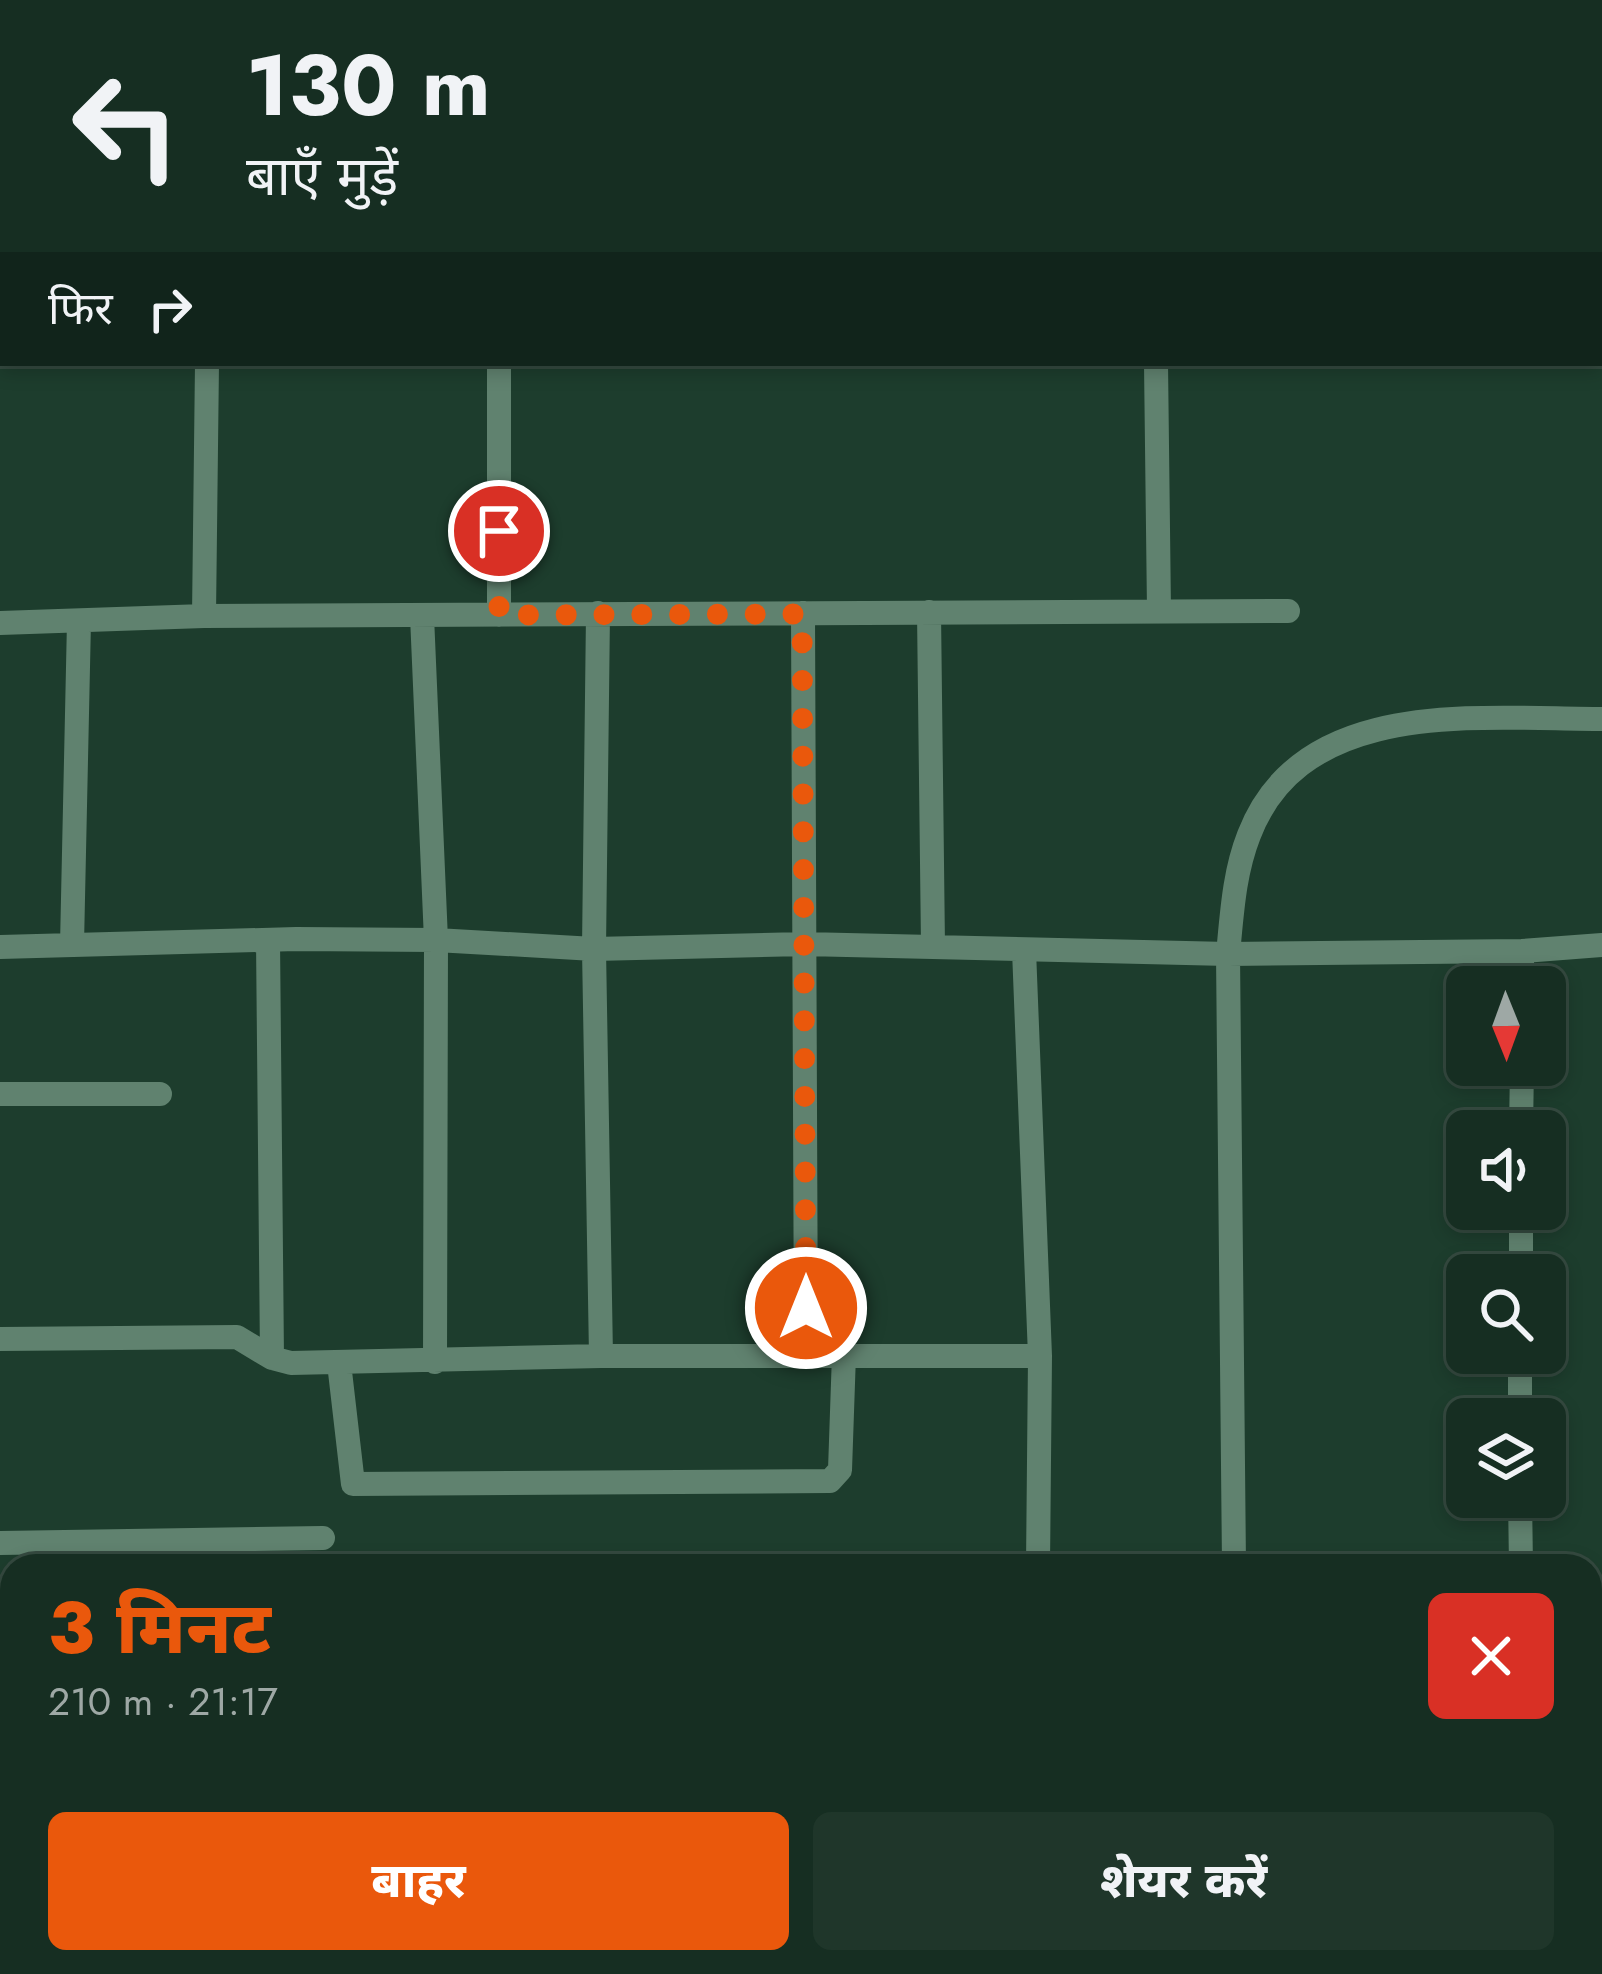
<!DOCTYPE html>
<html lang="hi">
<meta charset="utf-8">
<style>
:root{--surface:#162e22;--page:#1f362a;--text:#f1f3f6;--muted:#9ea8a5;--line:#354a40;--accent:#ea580c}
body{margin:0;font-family:Jost,"Noto Sans Devanagari",sans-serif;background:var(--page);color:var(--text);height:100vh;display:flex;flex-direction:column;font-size:45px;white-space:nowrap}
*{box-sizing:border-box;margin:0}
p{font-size:39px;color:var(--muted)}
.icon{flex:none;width:66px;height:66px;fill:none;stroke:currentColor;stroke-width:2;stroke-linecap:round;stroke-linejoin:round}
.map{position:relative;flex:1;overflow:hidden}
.sheet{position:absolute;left:0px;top:1554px;width:1602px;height:420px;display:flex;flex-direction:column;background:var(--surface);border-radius:36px 36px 0 0;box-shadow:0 6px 18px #0003,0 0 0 3px var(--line)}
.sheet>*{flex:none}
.hud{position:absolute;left:0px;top:0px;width:1602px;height:366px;box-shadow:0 6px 18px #0003,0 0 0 3px var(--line);background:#162e22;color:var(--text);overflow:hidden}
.needle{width:78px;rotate:179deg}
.controls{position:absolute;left:1446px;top:966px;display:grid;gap:24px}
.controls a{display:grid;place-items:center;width:120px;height:120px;border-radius:18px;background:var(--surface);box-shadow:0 6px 18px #0003,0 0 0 3px var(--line);font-size:60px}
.pin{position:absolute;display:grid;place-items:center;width:102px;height:102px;color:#fff;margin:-51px;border:6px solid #fff;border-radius:50%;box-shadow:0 3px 12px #0007}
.me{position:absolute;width:132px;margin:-66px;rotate:0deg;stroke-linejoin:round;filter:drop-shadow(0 0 9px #0008)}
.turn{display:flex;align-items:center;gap:42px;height:252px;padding:0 48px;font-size:54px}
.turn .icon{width:156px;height:156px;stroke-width:2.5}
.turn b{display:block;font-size:84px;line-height:102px}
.then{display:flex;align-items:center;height:114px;padding:0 48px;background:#0003;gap:24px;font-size:45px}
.round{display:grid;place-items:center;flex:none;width:126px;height:126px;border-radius:18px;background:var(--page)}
.headline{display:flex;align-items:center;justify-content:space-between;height:204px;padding:0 48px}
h1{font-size:72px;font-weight:800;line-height:90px;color:var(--accent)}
.primary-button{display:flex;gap:24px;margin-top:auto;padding:24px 48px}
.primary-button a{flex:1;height:138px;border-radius:18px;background:var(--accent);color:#fff;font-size:48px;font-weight:800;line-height:138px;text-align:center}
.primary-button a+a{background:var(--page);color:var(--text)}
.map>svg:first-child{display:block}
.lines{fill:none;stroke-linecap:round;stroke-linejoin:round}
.minor{stroke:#60826f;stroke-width:24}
.route{stroke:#ea580c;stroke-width:21;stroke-dasharray:0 37.8}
</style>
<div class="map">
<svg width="1602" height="1974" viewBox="0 0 1602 1974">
<rect width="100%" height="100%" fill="#1d3d2d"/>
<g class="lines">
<path class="minor" d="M1147,0V3
M1324,0V3
M534,3L739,0
M1599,214H1602
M1156,363L1159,611
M929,612L933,946
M803,613L806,1354
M499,615V363
M204,616L207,363
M422,616L436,940L435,1362
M0,623L204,616L1288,611
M268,940L272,1358
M72,945L79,621
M0,947L296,939L436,940L594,949L804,944L1228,954L1522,951L1602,945
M1024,950L1040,1356L1038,1566
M1522,987V951
M0,1094H160
M1521,1131L1522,1065
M1521,1275V1209
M0,1339L237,1337L272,1358L291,1363L601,1356L594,949L598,613
M601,1356H1040
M339,1363L353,1484L830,1481L840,1470L844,1354
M1520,1419V1353
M1520,1497L1521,1566
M0,1543L323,1538
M1234,1566L1228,954C1232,913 1234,873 1249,835C1302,696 1481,719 1602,719
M0,1876H12
M1237,1962V1974
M1526,1962V1974"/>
</g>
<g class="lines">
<path class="route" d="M499,531V615L802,614L806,1308"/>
</g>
</svg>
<div class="controls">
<a><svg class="needle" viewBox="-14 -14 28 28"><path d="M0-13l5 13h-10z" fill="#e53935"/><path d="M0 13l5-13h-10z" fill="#9ea8a5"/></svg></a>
<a><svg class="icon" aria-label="sound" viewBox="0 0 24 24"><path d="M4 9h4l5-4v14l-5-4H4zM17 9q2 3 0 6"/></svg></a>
<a><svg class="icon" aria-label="search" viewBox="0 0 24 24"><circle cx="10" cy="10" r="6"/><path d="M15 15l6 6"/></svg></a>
<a><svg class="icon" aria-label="layers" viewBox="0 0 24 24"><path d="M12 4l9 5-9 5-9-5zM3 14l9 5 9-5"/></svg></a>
</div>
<div class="pin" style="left:499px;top:531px;background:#d93025"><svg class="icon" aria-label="arrive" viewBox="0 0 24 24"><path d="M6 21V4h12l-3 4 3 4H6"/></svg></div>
<svg class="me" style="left:806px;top:1308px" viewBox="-20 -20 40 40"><circle r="17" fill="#ea580c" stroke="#fff" stroke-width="3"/><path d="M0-11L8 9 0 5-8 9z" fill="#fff"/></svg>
<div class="hud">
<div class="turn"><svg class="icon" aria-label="left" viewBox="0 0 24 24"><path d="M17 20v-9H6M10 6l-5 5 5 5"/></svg><div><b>130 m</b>बाएँ मुड़ें</div></div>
<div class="then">फिर<svg class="icon" aria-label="right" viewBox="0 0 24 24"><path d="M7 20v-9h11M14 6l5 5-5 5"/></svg></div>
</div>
<section class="sheet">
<div class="headline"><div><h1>3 मिनट</h1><p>210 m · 21:17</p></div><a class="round" style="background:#d93025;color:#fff"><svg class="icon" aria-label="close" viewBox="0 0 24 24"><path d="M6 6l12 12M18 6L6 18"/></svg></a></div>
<div class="primary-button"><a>बाहर</a><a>शेयर करें</a></div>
</section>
</div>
